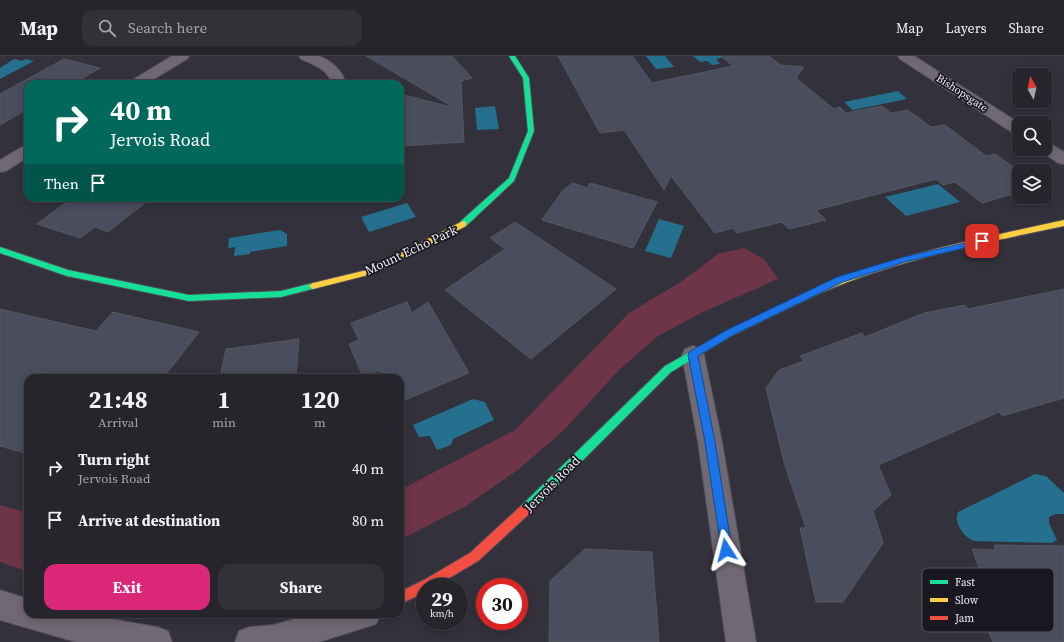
<!DOCTYPE html>
<style>
:root{--surface:#26252c;--page:#323138;--text:#f1f3f6;--muted:#a4a5a9;--line:#424248;--accent:#db2777}
body{margin:0;font-family:"Source Serif 4",serif;background:var(--page);color:var(--text);height:100vh;display:flex;flex-direction:column;font-size:15px;white-space:nowrap}
*{box-sizing:border-box;margin:0}
p{font-size:13px;color:var(--muted)}
.icon{flex:none;width:22px;height:22px;fill:none;stroke:currentColor;stroke-width:2;stroke-linecap:round;stroke-linejoin:round}
.map{position:relative;flex:1;overflow:hidden}
.side{position:absolute;left:24px;top:318px;width:380px;height:244px;display:flex;flex-direction:column;background:var(--surface);border-radius:12px;box-shadow:0 2px 10px #0003,0 0 0 1px var(--line)}
.side>*{flex:none}
.hud{position:absolute;left:24px;top:24px;width:380px;height:122px;border-radius:12px;box-shadow:0 2px 10px #0003,0 0 0 1px var(--line);background:#00695c;color:#fff;overflow:hidden}
.needle{width:26px;rotate:352deg}
.fabs{position:absolute;left:1012px;top:12px;display:grid;gap:8px}
.fabs a{display:grid;place-items:center;width:40px;height:40px;border-radius:8px;background:var(--surface);box-shadow:0 2px 10px #0003,0 0 0 1px var(--line);font-size:20px}
.speed{position:absolute;left:416px;top:522px;display:flex;gap:8px;font-size:20px;font-weight:700;text-align:center}
.speed>*{display:grid;place-content:center;width:52px;height:52px;border-radius:50%;background:var(--surface);box-shadow:0 2px 10px #0003,0 0 0 1px var(--line);line-height:1}
.speed small{font-size:10px;font-weight:400}
.speed .limit{border:6px solid #d22;background:#fff;color:#111}
.pin{position:absolute;display:grid;place-items:center;width:34px;height:34px;color:#fff;margin:-17px;border-radius:8px;box-shadow:0 2px 6px #0006}
.me{position:absolute;width:44px;margin:-22px;rotate:351deg;stroke-linejoin:round;filter:drop-shadow(0 0 3px #0008)}
.turn{display:flex;align-items:center;gap:14px;height:84px;padding:0 20px;font-size:18px}
.turn .icon{width:52px;height:52px;stroke-width:2.5}
.turn b{display:block;font-size:28px;line-height:34px}
.then{display:flex;align-items:center;height:38px;padding:0 20px;background:#0003;gap:8px;font-size:15px}
.eta{display:flex;justify-content:space-evenly;align-items:center;height:68px;text-align:center}
.eta b{font-size:24px;font-weight:700;line-height:28px}
.cta{display:flex;gap:8px;margin-top:auto;padding:8px 20px}
.cta a{flex:1;height:46px;border-radius:12px;background:var(--accent);color:#fff;font-size:16px;font-weight:700;line-height:46px;text-align:center}
.cta a+a{background:var(--page);color:var(--text)}
ul{padding:0;list-style:none}
li{display:flex;align-items:center;gap:12px;height:52px;padding:0 20px}
li div{flex:1}
li b{display:block;font-size:15px}
li em{font-style:normal}
header{display:flex;align-items:center;gap:24px;box-sizing:border-box;height:56px;padding:0 20px;background:var(--surface);border-bottom:1px solid var(--line)}
header strong{font-size:19px}
nav{display:flex;gap:22px;margin-inline-start:auto;font-size:14px}
.search{width:280px;height:36px;background:var(--page);display:flex;align-items:center;gap:10px;box-sizing:border-box;padding:0 14px;border-radius:12px;color:var(--muted);font-size:15px}
.map>svg:first-child{display:block}
.green{fill:#6d3547}
.water{fill:#25708e}
.building{fill:#494d5d;stroke:#565860}
.lines{fill:none;stroke-linecap:round;stroke-linejoin:round}
.street-casing{stroke:#524f58;stroke-width:2}
.fast-casing{stroke:#524f58;stroke-width:2}
.slow-casing{stroke:#524f58;stroke-width:2}
.jam-casing{stroke:#524f58;stroke-width:2}
.street{fill:#706872;fill-rule:evenodd}
.fast{fill:#16e098;fill-rule:evenodd}
.slow{fill:#ffcf43;fill-rule:evenodd}
.jam{fill:#f24e42;fill-rule:evenodd}
.route{fill:#1a73e8;stroke:#114b97}
.labels{text-anchor:middle;dominant-baseline:central;stroke-width:3.5;stroke-linejoin:round;paint-order:stroke}
.far-street-label{font-size:11px;fill:#edeaf6;stroke:#19171f}
.street-label{font-size:13px;fill:#edeaf6;stroke:#19171f}
.key{fill:#19171f;stroke:#595660;stroke-width:1}
.key-label{font-size:11px;fill:#edeaf6}
</style>
<header>
<strong>Map</strong>
<div class="search"><svg class="icon" aria-label="search" viewBox="0 0 24 24"><circle cx="10" cy="10" r="6"/><path d="M15 15l6 6"/></svg>Search here</div>
<nav><a>Map</a><a>Layers</a><a>Share</a></nav>
</header>
<div class="map">
<svg width="1064" height="586" viewBox="0 0 1064 586">
<rect width="100%" height="100%" fill="#33313b"/>
<path class="green" d="M744,192L764,203L778,223L701,257L658,280L619,314L565,373L519,413L466,450L400,484V434L515,374L629,257L682,225L718,198Z
M0,449L28,457V516L0,506Z"/>
<path class="water" d="M646,0H665L674,11L656,13Z
M693,0H731L716,3L720,8L712,9L707,5L700,6Z
M14,3L22,5L26,3L34,5L0,23V12Z
M898,35L907,43L853,54L844,46Z
M495,50L499,73L477,74L475,52Z
M938,128L960,146L906,160L885,141Z
M407,147L416,161L369,176L361,161Z
M659,163L684,170L671,202L645,195Z
M280,174L287,178V190L250,196V198L234,200L235,191L228,192L229,182Z
M473,343L485,346L494,364L453,383L451,389L437,394L430,380L419,381L413,369Z
M1035,418L1046,420L1064,437V458H1056L1049,461V467L1057,484L1052,487L974,485C964,482 953,466 958,456Z"/>
<path class="building" d="M366,0H452L472,22L461,25L464,86L400,90V38L455,52Z
M558,0H632L652,27L733,10L721,0H769L780,9L804,11L796,22L834,53L840,51L846,57L882,50L891,57L908,54L931,71L945,69L986,100L995,98L1019,115V136L982,147L955,126L943,129L936,123L816,154L826,164L789,173L782,166L737,177L733,172L715,177L671,120L664,134L624,74L600,77Z
M64,3L100,12L73,28H28V53L0,69V38Z
M573,127L587,132L590,127L657,146L633,192L542,164L563,134Z
M72,142H151L108,176L95,171L80,182L37,168Z
M515,166L616,233L531,303L445,234L505,193L490,182Z
M1064,233V342L1002,360L999,356L878,409L891,439L873,455L883,487L843,546H816L800,472H806L785,410L766,332L779,314L804,305L800,300L862,277L865,281L924,257L965,249L968,253Z
M407,246L412,257L428,246L469,317L400,346V322H383L379,314L363,321L349,288L359,284L351,267Z
M0,253L96,275L113,256L199,276L163,322H28V398L0,390Z
M299,283L296,322H220L226,293Z
M994,489L1064,490V586H993L973,539L980,540L976,530H981L975,516L981,517L972,493L996,494Z
M585,493L652,496L659,586H549L550,525Z"/>
<g class="lines">
<g class="street-casing">
<path id="street" d="M172,0H189L187,3L146,28H129L131,25Z
M299,0C305,0 313,0 318,0C331,4 343,15 346,28H332C328,13 314,9 301,3Z
M898,0H914L1019,67V79L1013,77L900,3Z
M1045,86L1051,88L1064,96V108L1058,107L1039,94L1038,93H1045Z
M28,89V101L6,115L0,116V104L22,91Z
M693,290L701,293L704,299L722,386L756,586H726L698,386L682,299L685,293Z
M0,534L28,543V558H83L157,571L168,575L172,586H76L0,564Z
M312,558H381L376,568L319,586H235L239,575L250,571L273,569Z"/>
</g>
<g class="fast-casing">
<path id="fast" d="M509,0H515L529,22L534,75L514,125L466,170H460V166L509,122L528,75L523,22Z
M0,191L68,214L189,239L281,235L313,227L317,230L316,232L281,241L189,245L67,220L0,197Z
M815,233L819,236L818,238L733,279L671,316L530,457L526,458L522,457L521,453L522,449L665,310L727,275Z"/>
</g>
<g class="slow-casing">
<path id="slow" d="M1064,164V170C979,188 898,203 818,238L815,239L811,236L812,234C893,199 978,183 1064,164Z
M463,165L466,166V170L372,218L313,233L309,230L313,227L367,214Z"/>
</g>
<g class="jam-casing">
<path id="jam" d="M526,448L530,449L531,453L530,457L478,505L434,531H425V536L400,548V536L424,524L470,497L522,449Z"/>
</g>
<use href="#street" class="street"/>
<use href="#fast" class="fast"/>
<use href="#slow" class="slow"/>
<use href="#jam" class="jam"/>
</g>
<path class="route" d="M982,183H985V187L905,206L843,226L733,279L698,300L715,386L732,494L731,498L726,499L722,498L705,386L688,299L689,296L727,274L837,221L904,201Z"/>
<g class="labels">
<g class="far-street-label">
<text transform="translate(962 37) rotate(33)">Bishopsgate</text>
</g>
<g class="street-label">
<text transform="translate(411 194) rotate(-25)">Mount Echo Park</text>
<text transform="translate(552 428) rotate(-45)">Jervois Road</text>
</g>
</g>
<rect x="922" y="512" width="132" height="64" rx="6" class="key"/>
<rect x="930" y="524" width="18" height="4" fill="#16e098"/>
<rect x="930" y="542" width="18" height="4" fill="#ffcf43"/>
<rect x="930" y="560" width="18" height="4" fill="#f24e42"/>
<g class="key-label">
<text x="955" y="530">Fast</text>
<text x="955" y="548">Slow</text>
<text x="955" y="566">Jam</text>
</g>
</svg>
<div class="fabs">
<a><svg class="needle" viewBox="-14 -14 28 28"><path d="M0-13l5 13h-10z" fill="#e53935"/><path d="M0 13l5-13h-10z" fill="#a4a5a9"/></svg></a>
<a><svg class="icon" aria-label="search" viewBox="0 0 24 24"><circle cx="10" cy="10" r="6"/><path d="M15 15l6 6"/></svg></a>
<a><svg class="icon" aria-label="layers" viewBox="0 0 24 24"><path d="M12 4l9 5-9 5-9-5zM3 14l9 5 9-5"/></svg></a>
</div>
<div class="speed"><div>29<small>km/h</small></div><div class="limit">30</div></div>
<div class="pin" style="left:982px;top:185px;background:#d93025"><svg class="icon" aria-label="arrive" viewBox="0 0 24 24"><path d="M6 21V4h12l-3 4 3 4H6"/></svg></div>
<svg class="me" style="left:726px;top:494px" viewBox="-20 -20 40 40"><path d="M0-17L14 15 0 8-14 15z" fill="#1a73e8" stroke="#fff" stroke-width="4"/></svg>
<div class="hud">
<div class="turn"><svg class="icon" aria-label="right" viewBox="0 0 24 24"><path d="M7 20v-9h11M14 6l5 5-5 5"/></svg><div><b>40 m</b>Jervois Road</div></div>
<div class="then">Then<svg class="icon" aria-label="arrive" viewBox="0 0 24 24"><path d="M6 21V4h12l-3 4 3 4H6"/></svg></div>
</div>
<section class="side">
<div class="eta">
<div><b>21:48</b><p>Arrival</p></div>
<div><b>1</b><p>min</p></div>
<div><b>120</b><p>m</p></div>
</div>
<ul>
<li><svg class="icon" aria-label="right" viewBox="0 0 24 24"><path d="M7 20v-9h11M14 6l5 5-5 5"/></svg><div><b>Turn right</b><p>Jervois Road</p></div><em>40 m</em></li>
<li><svg class="icon" aria-label="arrive" viewBox="0 0 24 24"><path d="M6 21V4h12l-3 4 3 4H6"/></svg><div><b>Arrive at destination</b></div><em>80 m</em></li>
</ul>
<div class="cta"><a>Exit</a><a>Share</a></div>
</section>
</div>
